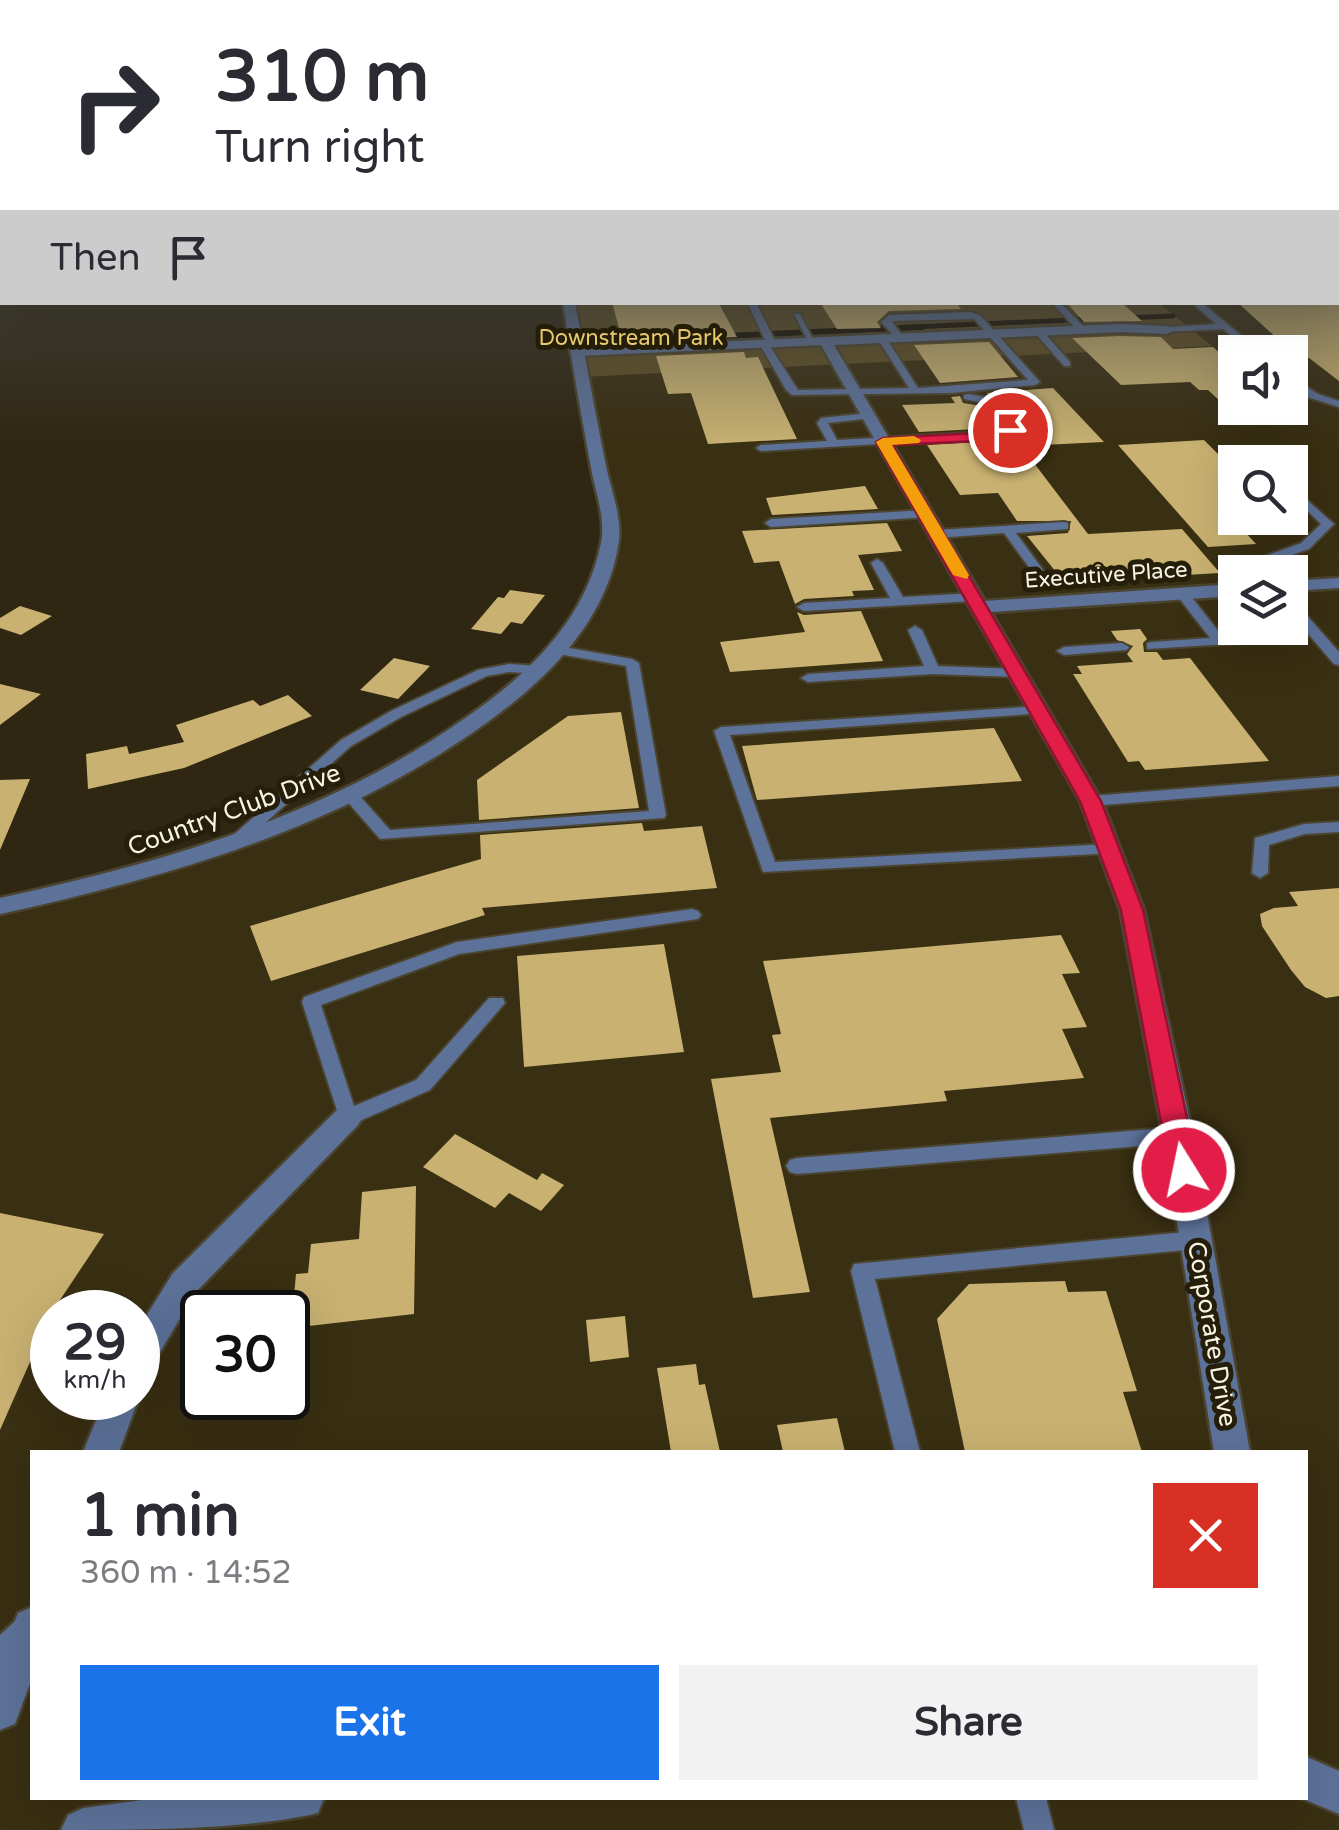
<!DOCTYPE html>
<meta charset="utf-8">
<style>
:root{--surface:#fff;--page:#f2f2f3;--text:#2b2b33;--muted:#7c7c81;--accent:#1a73e8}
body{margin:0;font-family:"Varela Round",sans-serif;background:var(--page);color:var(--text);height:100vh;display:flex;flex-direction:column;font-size:38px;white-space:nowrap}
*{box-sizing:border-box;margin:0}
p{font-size:32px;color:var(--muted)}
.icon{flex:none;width:55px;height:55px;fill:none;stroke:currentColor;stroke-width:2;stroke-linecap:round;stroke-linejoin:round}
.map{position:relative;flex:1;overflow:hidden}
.drawer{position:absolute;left:30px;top:1450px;width:1278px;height:350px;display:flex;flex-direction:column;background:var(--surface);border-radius:0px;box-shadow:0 10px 40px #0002}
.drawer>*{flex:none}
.hud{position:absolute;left:0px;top:0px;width:1340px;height:305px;box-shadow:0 10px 40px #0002;background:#fff;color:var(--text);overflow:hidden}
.buttons{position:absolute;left:1218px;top:335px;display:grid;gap:20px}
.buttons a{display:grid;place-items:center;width:90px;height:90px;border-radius:0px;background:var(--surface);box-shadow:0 10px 40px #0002;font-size:50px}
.speed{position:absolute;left:30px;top:1290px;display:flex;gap:20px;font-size:50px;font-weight:700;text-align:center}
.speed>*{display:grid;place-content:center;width:130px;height:130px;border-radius:50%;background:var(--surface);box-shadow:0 10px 40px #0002;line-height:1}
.speed small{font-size:25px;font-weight:400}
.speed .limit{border:5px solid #111;border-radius:15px;background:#fff;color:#111}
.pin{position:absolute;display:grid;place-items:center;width:85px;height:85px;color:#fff;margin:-42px;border:5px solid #fff;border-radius:50%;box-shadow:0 2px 10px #0007}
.me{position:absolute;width:110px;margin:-55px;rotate:350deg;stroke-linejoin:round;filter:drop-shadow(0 0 8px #0008)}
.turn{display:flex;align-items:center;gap:35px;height:210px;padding:0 50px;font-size:45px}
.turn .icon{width:130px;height:130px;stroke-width:2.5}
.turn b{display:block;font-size:70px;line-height:85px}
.then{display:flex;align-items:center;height:95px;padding:0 50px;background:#0003;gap:20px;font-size:38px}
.round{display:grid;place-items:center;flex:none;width:105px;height:105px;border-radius:0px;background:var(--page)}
.summary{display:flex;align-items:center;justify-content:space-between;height:170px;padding:0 50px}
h1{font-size:60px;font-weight:700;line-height:75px}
.button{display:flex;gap:20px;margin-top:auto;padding:20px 50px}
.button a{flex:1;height:115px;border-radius:0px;background:var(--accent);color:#fff;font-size:40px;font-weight:700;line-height:115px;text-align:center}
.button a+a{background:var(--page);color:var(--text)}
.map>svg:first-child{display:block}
.built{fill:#392f12;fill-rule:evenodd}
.green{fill:#5e4f25}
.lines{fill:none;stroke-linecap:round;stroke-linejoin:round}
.stream-far1{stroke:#140e00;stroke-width:5}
.stream{stroke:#140e00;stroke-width:6}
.building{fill:#c8b171}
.service-casing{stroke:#4b4430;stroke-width:4}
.minor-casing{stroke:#4b4430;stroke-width:5}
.tertiary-casing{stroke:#4b4430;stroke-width:5}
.service{fill:#5d7299;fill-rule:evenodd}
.minor{fill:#5d7299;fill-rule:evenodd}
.tertiary{fill:#5d7299;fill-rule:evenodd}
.route{fill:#e11d48;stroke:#92132f;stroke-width:2.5}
.slow{fill:#f59e0b}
.labels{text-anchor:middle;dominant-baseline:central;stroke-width:10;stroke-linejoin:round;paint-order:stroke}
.far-park-label{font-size:22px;fill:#eccc71;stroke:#251e08}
.far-street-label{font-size:22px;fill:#f8f3e5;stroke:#251e08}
.street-label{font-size:25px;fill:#f8f3e5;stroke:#251e08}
</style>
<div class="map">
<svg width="1339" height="1830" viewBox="0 0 1339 1830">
<rect width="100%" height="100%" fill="#2f2712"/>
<path class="built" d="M1339,250V1830H0V906L66,893L372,788L544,667L609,550L569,303L1338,302ZM1235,352H1290V408H1235ZM1235,462H1290V518H1235ZM1235,572H1290V628H1235ZM52,1312H138V1398H52ZM202,1312H288V1398H202ZM32,1452H1305V1798H32Z"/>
<path class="green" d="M569,303H1159L1212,346L581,377Z"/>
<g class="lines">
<path class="stream-far1" d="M1126,318L1173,316
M868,329L1094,319"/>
<path class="stream" d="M726,336L922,327
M575,342L664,338"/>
</g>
<path class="building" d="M612,302H718L737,337L651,341L649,333L626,334L620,332Z
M853,302H956L961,309L889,311L877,322L881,328L837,329L821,304Z
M1066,302H1121L1142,321L1084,322Z
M1237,302H1339V381L1287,341H1280Z
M1120,336L1161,337L1173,349L1213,347L1235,366V415L1208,390H1199L1190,382L1121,385L1072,338Z
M989,342L1018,377L940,383L914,345Z
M744,352L746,358L758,357L797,439L708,444L691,393L668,394L656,356Z
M1053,388L1104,442L1021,446L1088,534L1182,529L1220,573L1064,582L1027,536L1068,533L1071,521H1017L998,493L960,495L927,445L1012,440L1019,428L994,396L986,393Z
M960,396L963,403L982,406L998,428L919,432L902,405L955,403L951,397Z
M1204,440L1235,471V521L1256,544L1208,547L1118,445Z
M865,486L878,509L772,515L766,498Z
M887,523L902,551L858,555L874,590L852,591L854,596L804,599L795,604L779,561L754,563L742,531Z
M510,590L545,595L522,624L511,622L501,634L471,629L498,597L504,598Z
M20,606L52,616L21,635L0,628V618Z
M861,611L883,661L730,672L720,642L805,632L797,612L804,615Z
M1140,629L1147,639L1143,643L1144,652H1157L1163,660L1190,658L1269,761L1145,770L1139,761L1128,762L1073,674H1082L1077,666L1133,662L1127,654L1133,646L1117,640L1111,631Z
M394,658L430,666L398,699L360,690Z
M0,684L41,694L0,725Z
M288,695L312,716L184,768L88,789L86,754L127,746L129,754L184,742L176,725L253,700L260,706Z
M621,712L639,808L479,820L477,780L568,716Z
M994,728L1022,781L757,800L742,746Z
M30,779L0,850V780Z
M642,823L644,831L702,826L717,888L482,908L485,915L271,981L250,926L481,859L480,835Z
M1339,888V996L1326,998L1305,987L1291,970L1262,926L1260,914L1274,908L1298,906L1289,892Z
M1061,935L1080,973L1062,974L1087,1027L1062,1029L1084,1078L944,1091L947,1101L770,1118L810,1292L753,1298L711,1079L781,1072L772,1035L781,1034L763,961Z
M664,944L684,1052L524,1067L517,956Z
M455,1134L537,1180L542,1173L564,1185L541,1211L509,1193L495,1208L423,1167Z
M416,1186L414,1314L291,1328L296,1274L308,1273L311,1244L359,1239L362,1192Z
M0,1213L104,1234L52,1312L0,1430Z
M1065,1281L1068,1292L1106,1291L1137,1391L1123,1392L1142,1452H965L937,1319L969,1284Z
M625,1316L629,1357L590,1362L586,1320Z
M696,1364L699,1385L705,1384L720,1452H671L657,1368Z
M837,1418L845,1452H783L777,1425Z"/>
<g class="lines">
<g class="service-casing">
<path id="service" d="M1338,267H1339V271H1338Z
M747,302H756L776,343L770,346L798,390L909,388L877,338L882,335L885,336L918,388L1028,380L974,319L892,321L903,337L898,340L881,322L889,315L970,312L980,315L1040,382L1035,385L951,393L792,395L786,390L759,343L765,340Z
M1051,302H1060L1084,327V331H1078Z
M1191,302H1201L1261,352H1252L1223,329L1164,332V328L1167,327L1216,324Z
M794,314H800L815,343H809Z
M1035,329H1041L1070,362V366H1064L1035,333Z
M1290,376L1318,394L1339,401V407L1310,398L1290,384Z
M968,394L991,398L1016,430L1012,436L761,451L756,448L761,445L827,441L817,423L821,418L869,413L874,416L873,418L828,423L837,440L1005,431L984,403L964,399V395Z
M1259,456L1267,462H1256L1253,459Z
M1290,485L1334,524L1309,549L1263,565L1268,572H1256L1249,564L1251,561L1301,543L1321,524L1290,494Z
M926,510L932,514L930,517L771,527L765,523L771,519Z
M1064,522L1068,523V529L1016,533L1049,578L1043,582L1039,581L1004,533L937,538L931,534L937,530Z
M877,559L883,563L903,597L974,593L980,597L974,601L804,611L797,607L804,603L890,598L871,563Z
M1181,589L1186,590L1223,637H1244V643L1147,649V643L1152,642L1210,638L1175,593Z
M1290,601L1295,602L1339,652V665L1334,664L1290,613Z
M915,626L922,630L938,666L1018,669L1025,673L1018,677L933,674L808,682L801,678L808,674L924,666L908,630Z
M1122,643L1129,647L1127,650L1064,655L1057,651L1064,647Z
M558,646L632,659L639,663L666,815L664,818L380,839L346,800L344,797L346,794H358L390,830L649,811L626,666L553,653L551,650Z
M509,664L542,666L549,670L542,674L509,672L487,676L401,717L351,746L235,850L229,851L221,846L341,740L391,711L478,670Z
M1040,706L1047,710L1045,713L730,735L775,862L1109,844L1117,849L1115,853L763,872L714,731L721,727Z
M1339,776V786L1091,806L1083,801L1091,796Z
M1339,822V832L1305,834L1269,845L1268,873L1260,878L1252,873L1255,838L1304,824Z
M692,909L698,911L701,915L698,919L459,954L321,1005L354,1106L416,1080L489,998H503L505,1003L430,1090L355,1123L348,1125L341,1123L302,1002L304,997L457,942Z
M1178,1127L1185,1129L1188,1135L1185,1141L1178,1143L797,1174L790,1172L786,1166L790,1160L797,1158Z
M1196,1231L1204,1233L1207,1240L1204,1247L1196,1249L875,1279L920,1452H895L851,1271L854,1264Z
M1016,1798H1046L1054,1830H1024Z"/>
</g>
<g class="minor-casing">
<path id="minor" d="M1338,241H1339V247H1338Z
M1120,324L1167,326L1174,330L1167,334L1120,332L834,345L985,601L1235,584V596L991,612L1102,801L1144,910L1193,1135L1250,1452H1214L1163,1135L1120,910L1080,801L821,345L577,356L570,352L577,348Z
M1339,578V588L1290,591V581Z
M348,1106L358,1109L363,1117L358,1125L195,1293L150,1369L138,1373V1329L173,1273L338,1109Z
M138,1394L139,1398L119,1452H83L105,1398H138Z
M32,1607V1678L15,1724L0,1730V1658L18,1613Z"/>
</g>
<g class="tertiary-casing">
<path id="tertiary" d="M563,302H575C585,357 595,412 606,466C611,490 622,517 619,541C608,618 550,677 489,721C343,827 175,875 0,914V898C168,861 330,815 471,714C532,671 586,618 601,543C606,518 595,491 591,468C581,413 571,358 563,302Z
M29,1615L32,1617V1659L14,1677L0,1683V1635L15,1621Z
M1305,1756L1339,1771V1814L1301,1798H1305Z
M157,1798H324L318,1813C246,1830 139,1830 61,1830L68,1815L83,1808Z"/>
</g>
<use href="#service" class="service"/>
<use href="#minor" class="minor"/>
<use href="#tertiary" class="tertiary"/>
</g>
<linearGradient id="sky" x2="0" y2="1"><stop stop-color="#1a150a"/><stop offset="0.43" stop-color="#474744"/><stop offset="1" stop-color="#474744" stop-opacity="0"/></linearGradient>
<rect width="1339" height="447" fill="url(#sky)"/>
<path class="route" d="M1010,426L1015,427V433L1001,440L892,445L1101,801L1143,910L1198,1170L1194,1178L1184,1181L1174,1178L1170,1170L1121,910L1080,801L876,442L883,438L998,432Z"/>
<path class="slow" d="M914,436L921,440L919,443L892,445L969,575L967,579L953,575L876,442L883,438Z"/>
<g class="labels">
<g class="far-park-label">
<text x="631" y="338">Downstream Park</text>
</g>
<g class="far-street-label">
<text transform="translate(1106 575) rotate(-4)">Executive Place</text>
</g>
<g class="street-label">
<text transform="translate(234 810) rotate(-20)">Country Club Drive</text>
<text transform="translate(1212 1334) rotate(80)">Corporate Drive</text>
</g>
</g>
</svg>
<div class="buttons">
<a><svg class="icon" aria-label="sound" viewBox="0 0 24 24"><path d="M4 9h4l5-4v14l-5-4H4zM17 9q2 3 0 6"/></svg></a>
<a><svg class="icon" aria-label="search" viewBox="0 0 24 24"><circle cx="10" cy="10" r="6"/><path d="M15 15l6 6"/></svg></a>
<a><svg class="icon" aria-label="layers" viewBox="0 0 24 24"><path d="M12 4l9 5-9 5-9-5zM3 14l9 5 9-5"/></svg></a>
</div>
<div class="speed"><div>29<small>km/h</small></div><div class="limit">30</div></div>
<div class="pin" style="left:1010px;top:430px;background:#d93025"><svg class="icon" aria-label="arrive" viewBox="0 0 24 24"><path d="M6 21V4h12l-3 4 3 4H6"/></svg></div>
<svg class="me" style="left:1184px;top:1170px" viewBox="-20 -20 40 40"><circle r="17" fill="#e11d48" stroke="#fff" stroke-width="3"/><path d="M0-11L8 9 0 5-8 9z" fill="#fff"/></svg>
<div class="hud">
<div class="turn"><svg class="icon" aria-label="right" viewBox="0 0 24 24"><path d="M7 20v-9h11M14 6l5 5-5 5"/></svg><div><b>310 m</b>Turn right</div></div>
<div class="then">Then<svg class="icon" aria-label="arrive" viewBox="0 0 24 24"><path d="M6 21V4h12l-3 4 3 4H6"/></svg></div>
</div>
<section class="drawer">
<div class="summary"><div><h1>1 min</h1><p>360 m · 14:52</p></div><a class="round" style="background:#d93025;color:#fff"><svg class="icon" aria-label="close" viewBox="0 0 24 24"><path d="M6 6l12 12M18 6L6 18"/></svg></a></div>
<div class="button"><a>Exit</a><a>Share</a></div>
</section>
</div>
